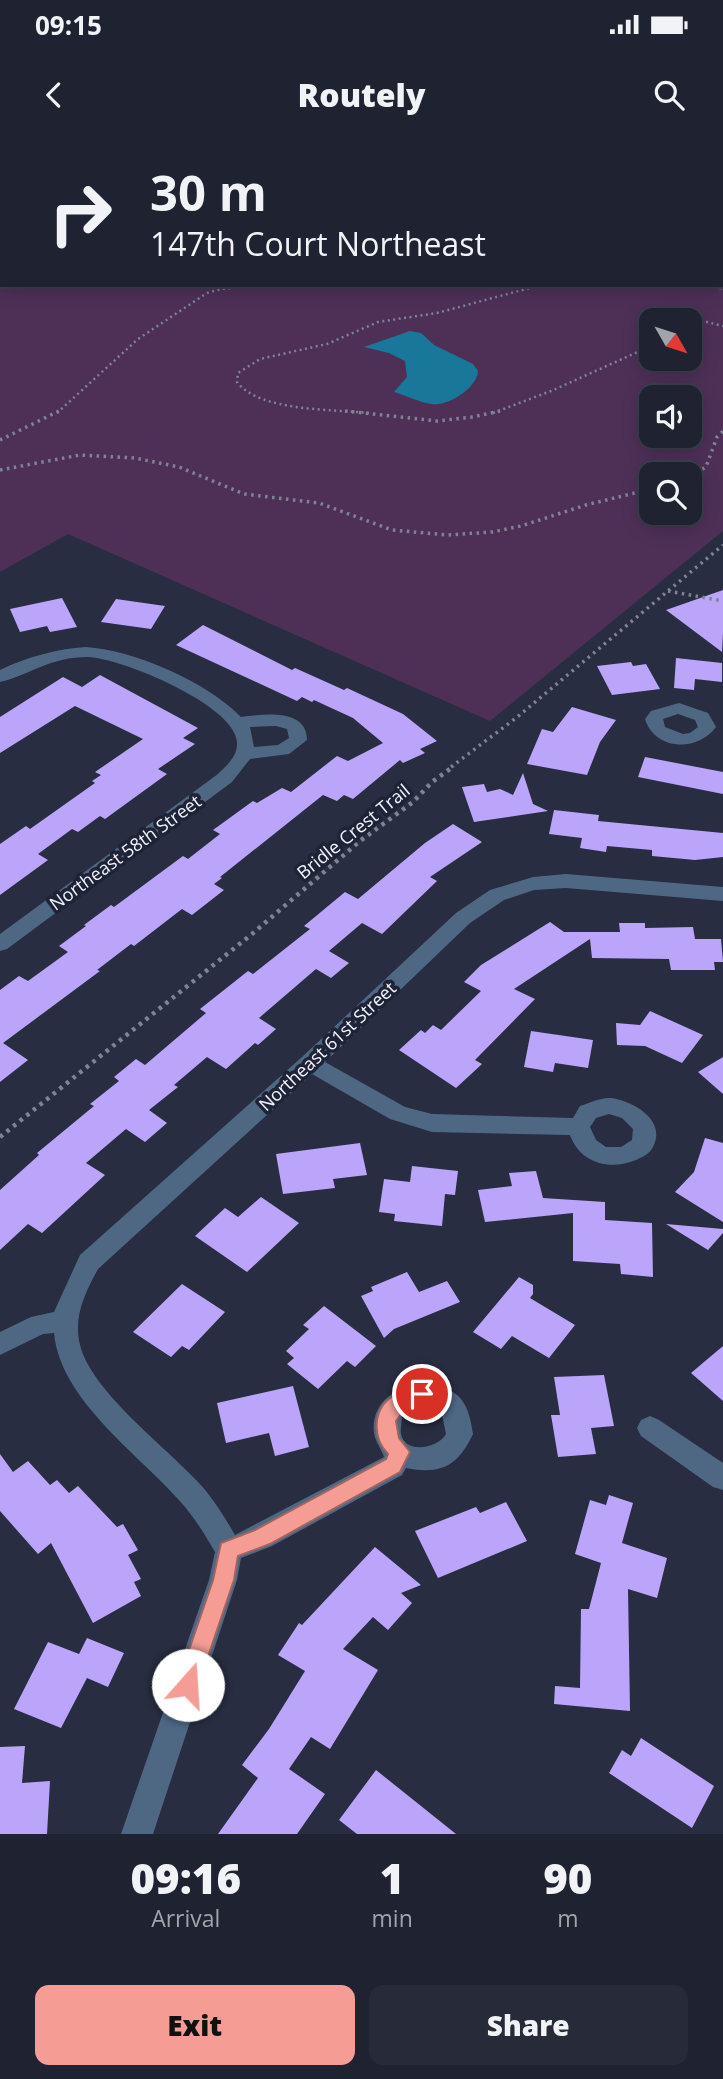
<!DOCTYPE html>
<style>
:root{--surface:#1e2231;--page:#262a39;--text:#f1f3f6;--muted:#a1a4ab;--line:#3c3f4d;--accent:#f59c95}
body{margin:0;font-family:"Open Sans",sans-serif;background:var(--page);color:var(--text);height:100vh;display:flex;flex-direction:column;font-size:26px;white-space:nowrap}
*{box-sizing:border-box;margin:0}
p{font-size:23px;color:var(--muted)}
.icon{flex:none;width:38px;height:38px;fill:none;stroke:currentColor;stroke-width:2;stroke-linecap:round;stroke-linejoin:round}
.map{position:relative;height:1694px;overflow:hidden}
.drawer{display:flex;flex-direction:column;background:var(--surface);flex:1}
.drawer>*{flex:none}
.guide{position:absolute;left:0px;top:0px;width:724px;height:147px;box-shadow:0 4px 18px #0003,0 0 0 2px var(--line);background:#1e2231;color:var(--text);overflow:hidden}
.needle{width:46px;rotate:129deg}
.tools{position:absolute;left:639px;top:168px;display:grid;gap:14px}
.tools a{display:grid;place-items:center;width:63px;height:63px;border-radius:14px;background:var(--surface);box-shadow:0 4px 18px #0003,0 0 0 2px var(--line);font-size:35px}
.pin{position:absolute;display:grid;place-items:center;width:60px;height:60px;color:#fff;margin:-30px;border:4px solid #fff;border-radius:50%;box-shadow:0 2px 7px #0007}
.me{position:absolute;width:77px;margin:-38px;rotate:19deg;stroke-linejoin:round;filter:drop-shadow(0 0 5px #0008)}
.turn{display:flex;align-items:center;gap:24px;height:147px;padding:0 35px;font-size:32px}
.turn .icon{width:91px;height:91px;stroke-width:2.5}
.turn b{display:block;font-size:49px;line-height:60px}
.eta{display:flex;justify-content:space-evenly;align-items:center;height:119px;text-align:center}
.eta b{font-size:42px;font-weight:800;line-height:49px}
.cta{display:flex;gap:14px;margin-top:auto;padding:14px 35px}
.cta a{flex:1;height:80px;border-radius:14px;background:var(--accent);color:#111;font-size:28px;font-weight:800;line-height:80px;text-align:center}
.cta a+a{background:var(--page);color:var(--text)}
.status{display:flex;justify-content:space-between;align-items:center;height:49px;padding:0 35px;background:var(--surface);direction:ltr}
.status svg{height:19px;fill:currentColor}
header{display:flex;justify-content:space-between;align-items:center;height:91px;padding:0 35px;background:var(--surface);font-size:32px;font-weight:800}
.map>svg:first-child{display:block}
.green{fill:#4e3057;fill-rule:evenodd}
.water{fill:#19779a}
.building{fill:#bba5fa}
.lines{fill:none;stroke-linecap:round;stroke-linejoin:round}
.path-far2{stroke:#7f8393;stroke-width:2.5;stroke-dasharray:2 3.5;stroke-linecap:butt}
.path-far1{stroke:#7f8393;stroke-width:3.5;stroke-dasharray:2.5 4.5;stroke-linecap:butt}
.path{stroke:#7f8393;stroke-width:4.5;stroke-dasharray:3.5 5;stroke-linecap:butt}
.minor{fill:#4e6884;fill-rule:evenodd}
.route{fill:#f59c95;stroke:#9f6561;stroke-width:2}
.labels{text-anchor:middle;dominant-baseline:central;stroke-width:7;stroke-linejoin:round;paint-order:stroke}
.street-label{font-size:18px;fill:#f1f4ff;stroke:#1f2336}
</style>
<div class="status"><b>09:15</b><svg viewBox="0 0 49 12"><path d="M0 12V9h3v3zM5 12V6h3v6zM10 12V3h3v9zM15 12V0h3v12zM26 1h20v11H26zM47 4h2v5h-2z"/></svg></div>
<header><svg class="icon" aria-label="back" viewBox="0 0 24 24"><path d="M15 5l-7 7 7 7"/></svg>Routely<svg class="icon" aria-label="search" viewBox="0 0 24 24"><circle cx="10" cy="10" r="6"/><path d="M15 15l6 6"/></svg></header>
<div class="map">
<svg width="723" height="1694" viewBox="0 0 723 1694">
<rect width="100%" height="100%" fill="#282d41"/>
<path class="green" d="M0,0L374,2H2V145H723V105V391L490,581L68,394L0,432ZM651,180H690V219H651ZM651,257H690V296H651ZM651,334H690V373H651Z"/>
<path class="water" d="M410,191L421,193L434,205L473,224L478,231C477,248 448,267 431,264C422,263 404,255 394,252L407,237L405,221L389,213L364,207Z"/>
<path class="building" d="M723,450V493L722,512L666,470Z
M62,458L77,487L50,492L47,486L20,492L10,469Z
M116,459L165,466L151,489L101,482Z
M203,485L292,530L295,528L344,550L347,548L403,574L437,601L420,609L425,613L403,623L400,620L353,659L344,655L337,661L323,655L220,737L222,738L214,744L224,750L192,775L182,769L134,806L131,804L97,830L100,831L3,903L28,920L0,942V850L19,836L28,841L68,812L59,806L86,786L84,785L111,765L114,767L183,716L188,719L220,694L213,690L253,661L257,663L282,648L291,652L337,616L348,621L383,603L353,578L314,560L312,562L302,557L297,561L176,505Z
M676,518L722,523V542L695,539L694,550L674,548Z
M631,522L633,526L646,524L660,549L612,555L597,526Z
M100,535L198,588L183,598L195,604L158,629L167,634L105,679L100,676L78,692L72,689L38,714L48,720L0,755V704L26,686L30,689L95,643L92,641L101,635L95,632L143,599L75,566L0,613V577L63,537L82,547Z
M572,567L616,580L600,602L587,635L527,624L542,589L553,592Z
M645,617L723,632V654L638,637Z
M523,633L533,664L548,671L474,682L462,647L484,644L487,652L500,649L513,655Z
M554,670L599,675L598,681L723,693V717L695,720L652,716V710L607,706L606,712L580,708L582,698L549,694Z
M453,684L482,702L430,737L437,741L382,794L362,783L329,811L349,823L331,838L316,829L259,878L276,889L258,905L255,903L226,929L207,917L174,945L178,947L149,970L167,983L145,1002L126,989L86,1023L105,1035L42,1093L28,1084L0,1110V1050L39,1015L37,1013L94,966L90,964L119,941L114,937L136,919L145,925L206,873L200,869L248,831L253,834L310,789L304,786L345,752L358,759L425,703Z
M550,782L564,792H620L619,783H645V788L693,787L695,799H721L723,822H714L715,830H671L669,819L592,818L590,799L514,849L535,859L475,920L482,924L456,948L399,910L421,890L425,893L433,885L441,890L481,851L464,842L481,825Z
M650,871L703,895L682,923L645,906L617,905L616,883L640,885Z
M531,891L593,900L588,928L555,923L553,932L524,927Z
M723,917V954L698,932Z
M705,998L723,1003V1082L675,1052L694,1032Z
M360,1003L367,1035L333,1039L335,1048L283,1054L276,1014Z
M412,1026L458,1031L455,1055L445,1054L442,1086L394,1081L395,1074L379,1072L384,1039L410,1042Z
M536,1031L543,1058L605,1062V1080L652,1083L653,1137L621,1134L620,1124L573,1121V1073L485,1082L478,1050L512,1046L509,1033Z
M261,1057L299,1083L247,1132L195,1096L225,1068L238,1077Z
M666,1084L723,1089V1093L708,1110Z
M407,1132L419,1152L447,1141L460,1162L394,1189L384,1198L361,1156L373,1151L371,1147Z
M519,1137L533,1145V1154L530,1158L575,1185L549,1218L512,1196L501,1209L473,1192Z
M182,1144L225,1172L189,1210L182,1206L171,1217L133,1192Z
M324,1166L376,1206L355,1227L347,1221L318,1249L287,1224L294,1218L286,1211L309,1189L303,1185Z
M723,1206V1261L691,1233Z
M604,1235L614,1286L591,1288L596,1314L558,1317L551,1275H560L554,1237Z
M293,1246L309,1307L275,1316L269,1293L226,1303L217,1263Z
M0,1314L13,1332L28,1321L50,1345L57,1340L69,1353L78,1346L117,1387L123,1384L138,1410L128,1415L141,1439L134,1442L141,1456L93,1483L51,1403L38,1414L0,1371Z
M609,1355L633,1363L622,1403L667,1418L657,1458L628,1449L630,1571L554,1564L555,1546L580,1548L581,1469H589L601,1423L575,1414L590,1360L606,1365Z
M506,1362L527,1401L438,1438L415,1391L476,1367L480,1373Z
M375,1407L421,1445L401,1453L412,1463L388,1490L373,1477L343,1509L378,1530L330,1609L311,1597L289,1629L325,1654L297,1694H218L258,1638L242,1625L269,1589L305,1531L278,1515L299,1483L302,1485Z
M87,1498L124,1513L108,1547L87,1538L61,1588L14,1569L48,1502L79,1514Z
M641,1598L714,1646L692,1688L609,1633L622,1610L631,1616Z
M25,1606L22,1643L50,1641L47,1694H0V1607Z
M376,1630L456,1694H357L339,1680Z"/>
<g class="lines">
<path class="path-far2" d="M75,0L77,2
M709,145L723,149
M690,186L707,182L723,186
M57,273L138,199L207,153L221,149L266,145
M369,273C333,269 260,272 237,242L238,233L260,219L327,204L378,182L437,173L541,145
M493,273L551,251L651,206"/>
<path class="path-far1" d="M345,271L437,281L473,277L500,271
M0,300L59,271
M0,330L80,315L135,318L179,327L244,354L319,363L392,390L448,395L492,392L521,386L586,365L651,349
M690,336L706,327L717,297L723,291
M668,451L723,461
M451,627L516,578L723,405"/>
<path class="path" d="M0,997L252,794L360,701L413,662L432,642L454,626"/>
<path class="minor" d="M211,0H221L210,2Z
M387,0H402L403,2H388Z
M86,507C134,510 207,542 241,577C263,574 307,568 307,600L289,614L250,619L232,642L7,809L0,811V794L218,634C227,625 238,616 237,602C235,565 121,518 88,517C50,517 32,534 0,542V530C27,517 56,509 86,507ZM276,586L287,589L289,598L278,605L254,607L250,587Z
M679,563L708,573L716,587C698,612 655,611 645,579L651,571ZM678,574L695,580L698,587L690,593L683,594L665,587L663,579Z
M566,734L723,747V761L566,748L534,750L504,760L470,783L325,922L405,967L432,974L573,978L580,966C589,963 602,957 611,958C633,961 667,980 653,1007C650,1013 643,1017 636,1020C609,1031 580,1023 570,995L432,992L390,979L312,934L98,1129C85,1153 73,1177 80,1205C92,1252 165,1306 198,1342C213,1358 224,1376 235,1395L384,1317C382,1310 375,1301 374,1293C368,1248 433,1228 461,1259C469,1269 471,1282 473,1294C458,1326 441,1335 406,1328L402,1335L272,1406L241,1418L237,1440L153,1694H121L209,1440L215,1412C204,1393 193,1375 178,1359C137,1313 60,1259 54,1193L43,1194L0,1215V1192L31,1177L54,1172L80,1115L302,917L456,773L490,750L533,737ZM609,974L622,978L633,989L632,1000L621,1007H606L596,1000L590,987L596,978ZM422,1265L432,1267L442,1275L446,1294C439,1308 405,1315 401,1294C400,1289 402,1282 402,1277Z
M650,1276L659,1280L723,1323V1350L713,1347L641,1296L637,1288L641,1280Z"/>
</g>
<path class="route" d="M422,1246L429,1248L432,1254L429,1260L405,1269L396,1281L399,1298L410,1312L400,1332L270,1404L238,1416L234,1440L196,1552L188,1556L181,1552L177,1545L213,1440L221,1403L255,1390L386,1319L388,1314C373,1299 372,1272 390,1258C398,1251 412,1249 422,1246Z"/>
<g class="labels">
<g class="street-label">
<text transform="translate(353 691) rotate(-39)">Bridle Crest Trail</text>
<text transform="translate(125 712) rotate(-36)">Northeast 58th Street</text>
<text transform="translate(327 906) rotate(-43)">Northeast 61st Street</text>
</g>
</g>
</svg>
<div class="tools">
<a><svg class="needle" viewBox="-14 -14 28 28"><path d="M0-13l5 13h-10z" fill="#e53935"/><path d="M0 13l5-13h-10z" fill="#a1a4ab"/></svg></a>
<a><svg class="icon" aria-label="sound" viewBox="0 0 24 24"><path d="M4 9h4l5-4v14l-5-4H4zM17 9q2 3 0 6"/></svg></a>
<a><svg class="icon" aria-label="search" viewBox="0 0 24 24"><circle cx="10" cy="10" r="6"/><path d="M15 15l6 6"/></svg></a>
</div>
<div class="pin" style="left:422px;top:1254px;background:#d93025"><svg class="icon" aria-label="arrive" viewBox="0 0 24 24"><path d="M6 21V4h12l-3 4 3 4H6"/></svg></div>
<svg class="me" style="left:188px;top:1545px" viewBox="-20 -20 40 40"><circle r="19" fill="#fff"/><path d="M0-13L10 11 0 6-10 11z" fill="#f59c95"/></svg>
<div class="guide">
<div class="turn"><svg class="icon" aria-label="right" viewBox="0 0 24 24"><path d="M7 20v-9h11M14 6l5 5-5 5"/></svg><div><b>30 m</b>147th Court Northeast</div></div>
</div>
</div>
<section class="drawer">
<div class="eta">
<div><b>09:16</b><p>Arrival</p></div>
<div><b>1</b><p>min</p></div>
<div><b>90</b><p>m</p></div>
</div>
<div class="cta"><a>Exit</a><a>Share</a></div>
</section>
